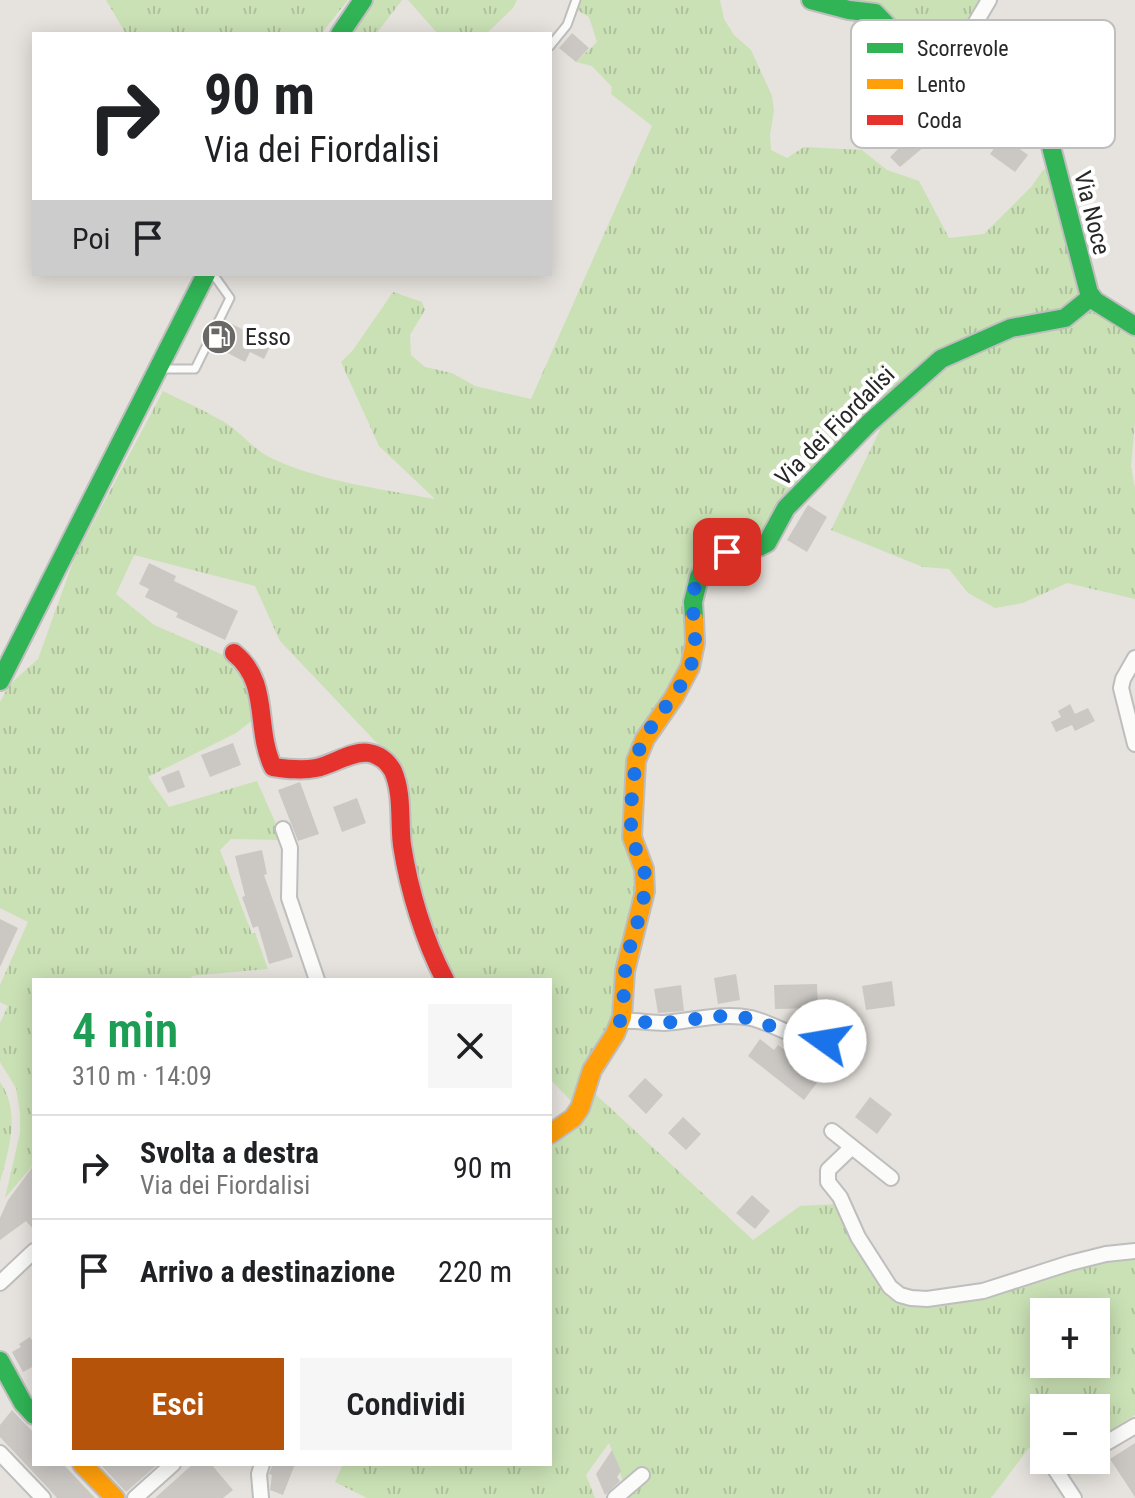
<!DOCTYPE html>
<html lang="it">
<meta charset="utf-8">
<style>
:root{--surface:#fff;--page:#f6f6f6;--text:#202124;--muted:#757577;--line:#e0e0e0;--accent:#b45309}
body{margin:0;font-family:"Roboto Condensed",sans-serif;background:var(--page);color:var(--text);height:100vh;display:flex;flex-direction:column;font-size:30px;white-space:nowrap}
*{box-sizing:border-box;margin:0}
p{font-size:26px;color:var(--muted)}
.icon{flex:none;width:44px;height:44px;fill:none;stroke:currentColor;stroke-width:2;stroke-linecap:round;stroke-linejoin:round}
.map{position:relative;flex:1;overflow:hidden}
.sheet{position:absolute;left:32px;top:978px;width:520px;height:488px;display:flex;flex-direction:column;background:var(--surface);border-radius:0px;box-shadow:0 4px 20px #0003}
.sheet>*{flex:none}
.banner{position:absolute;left:32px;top:32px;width:520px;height:244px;border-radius:0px;box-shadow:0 4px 20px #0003;background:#fff;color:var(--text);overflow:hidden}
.buttons{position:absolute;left:1030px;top:1298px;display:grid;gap:16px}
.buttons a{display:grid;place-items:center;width:80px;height:80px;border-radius:0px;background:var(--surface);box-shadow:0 4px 20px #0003;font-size:40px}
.pin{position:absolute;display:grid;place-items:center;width:68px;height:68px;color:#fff;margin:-34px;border-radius:16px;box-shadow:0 4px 12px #0006}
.me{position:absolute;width:88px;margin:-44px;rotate:283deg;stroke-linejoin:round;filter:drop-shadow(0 0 6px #0008)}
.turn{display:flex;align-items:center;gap:28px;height:168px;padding:0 40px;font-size:36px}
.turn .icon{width:104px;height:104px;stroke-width:2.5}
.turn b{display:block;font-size:56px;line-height:68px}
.then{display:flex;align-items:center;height:76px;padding:0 40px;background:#0003;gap:16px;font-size:30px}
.round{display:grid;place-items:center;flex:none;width:84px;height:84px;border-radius:0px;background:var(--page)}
.overview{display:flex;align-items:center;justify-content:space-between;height:136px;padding:0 40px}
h1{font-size:48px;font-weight:600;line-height:60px;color:#1e9e55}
.cta{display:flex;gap:16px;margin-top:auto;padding:16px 40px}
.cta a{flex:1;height:92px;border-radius:0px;background:var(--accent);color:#fff;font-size:32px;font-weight:600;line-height:92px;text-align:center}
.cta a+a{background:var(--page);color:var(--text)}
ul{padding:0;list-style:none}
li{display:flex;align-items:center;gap:24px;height:104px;padding:0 40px;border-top:2px solid var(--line)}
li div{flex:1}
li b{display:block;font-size:30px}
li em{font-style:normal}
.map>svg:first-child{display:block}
.grass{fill:url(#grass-tufts);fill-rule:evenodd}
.building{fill:#cbc8c4}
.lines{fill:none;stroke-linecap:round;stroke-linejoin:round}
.lane-casing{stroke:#bfbebe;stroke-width:11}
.street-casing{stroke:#bfbebe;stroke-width:18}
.fast-casing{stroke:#bfbebe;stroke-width:22}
.slow-casing{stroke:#bfbebe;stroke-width:22}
.jam-casing{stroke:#bfbebe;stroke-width:22}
.lane{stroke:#fbfbfa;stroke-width:7}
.street{stroke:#fbfbfa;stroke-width:14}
.fast{stroke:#30b455;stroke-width:18}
.slow{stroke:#ff9f0a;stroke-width:18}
.jam{stroke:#e5322d;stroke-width:18}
.route{stroke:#1a73e8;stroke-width:14;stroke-dasharray:0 25.2}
.labels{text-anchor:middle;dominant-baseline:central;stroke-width:8;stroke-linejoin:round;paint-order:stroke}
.street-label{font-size:24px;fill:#272727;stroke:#fff}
.poi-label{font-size:24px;fill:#272727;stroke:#fff;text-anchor:start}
.key{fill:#fff;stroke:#bebebe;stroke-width:2}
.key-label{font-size:22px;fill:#272727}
</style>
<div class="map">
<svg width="1135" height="1498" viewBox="0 0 1135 1498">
<defs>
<pattern id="grass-tufts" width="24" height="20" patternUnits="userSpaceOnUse" patternTransform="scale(2)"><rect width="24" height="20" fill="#cae1b5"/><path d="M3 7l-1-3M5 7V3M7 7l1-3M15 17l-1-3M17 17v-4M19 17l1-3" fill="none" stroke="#aec19c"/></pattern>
</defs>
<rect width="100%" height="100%" fill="#e6e2dd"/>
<path class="grass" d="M106,0H348L321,34H126Z
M371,0H402L376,34H348Z
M408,0H517L513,8L486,34H438Z
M580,0H720L724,19L734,35L751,50L772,96L774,110L770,135L771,150L787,158L804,147L862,150L887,170L919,181L949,238L984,234L1032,186L1043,170L1048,168L1052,172L1047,176L1082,291L1064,312L949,349L763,537L698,568L688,658L641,736L639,872L619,999L576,1106L550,1079V980H450L429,942L394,761L280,641L255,586L134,555L116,594L154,625L235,660L249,677L253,720L236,733L148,777L169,807L257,781L283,840L231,839L220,850L252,934L255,933L268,969L191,976L193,980H34V1164L5,1198L20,1133V1113L16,1088L0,1062V1023L8,1006L0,1002V985L28,922L0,908V702L9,685L38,659L74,559L163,391C183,401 204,410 224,422C241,432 252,449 273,459C324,482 381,489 435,499L379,446L341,362L353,350L393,292L422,302L425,310L410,335L411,355L425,367L452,373L475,386L531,399L652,126L611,94L612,87L592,66L576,62L597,42L589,17L577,10Z
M833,0H983C974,12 964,31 952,39C924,59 859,14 833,0Z
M1089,308L1135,335V422L1131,467L1135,488V599L1067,583L1023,603L995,608L968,593L949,569L923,567L831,530L880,430L873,426L933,369Z
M0,1082C21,1112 9,1149 0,1182Z
M592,1091L753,1240L800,1206L837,1204L855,1246L869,1265L876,1281L887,1297L899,1303L924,1305L958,1303L1008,1289L1040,1276L1072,1270L1115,1257L1135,1255V1415L1096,1439V1408H1044V1434L1041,1438L1038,1436L991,1498H629L609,1443L586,1475L595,1498H367L335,1482L343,1464H550V1141ZM1044,1312H1096V1364H1044Z"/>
<path class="building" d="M572,33L589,48L576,62L559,48Z
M913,120L931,141L900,167L890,157L903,144L896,135Z
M1005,133L1016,140L1013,144L1028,155L1015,172L990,154Z
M226,321L271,344L264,359L250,352L245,362L214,346Z
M808,505L827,517L807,552L787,540Z
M149,563L176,576L174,581L238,611L225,640L176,617L178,613L145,597L149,589L139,584Z
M1070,704L1075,714L1088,708L1095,721L1075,731L1072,725L1056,732L1051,722L1061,717L1058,711Z
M233,743L241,765L210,777L201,755Z
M179,770L185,787L168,793L161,777Z
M300,782L319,834L298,841L278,790Z
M357,798L366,823L342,832L333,807Z
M262,850L267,874L264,875L293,957L269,964L258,926L253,928L242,897L245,896L235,856Z
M0,919L18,928L0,967Z
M736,974L740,1000L718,1004L714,978Z
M892,981L895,1006L866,1010L862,986Z
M817,984L818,1008L775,1009L774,985Z
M681,985L684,1011L658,1013L654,989Z
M760,1039L774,1050L778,1045L805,1065L814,1069L819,1080L804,1100L748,1056Z
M645,1078L663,1095L646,1114L628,1096Z
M870,1097L892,1114L877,1134L855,1117Z
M683,1117L701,1134L686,1150L668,1133Z
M34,1165V1230L26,1221L0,1240V1218L8,1200Z
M752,1195L770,1211L755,1229L736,1213Z
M30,1337L34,1344V1366L23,1372L12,1352L21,1347L19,1344Z
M12,1410L34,1433V1464H63L95,1498H57L49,1489L0,1437V1425Z
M1135,1443V1497L1110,1459Z
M612,1450L621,1471L617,1477L620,1481L605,1495L596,1474Z
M100,1464H158L126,1492Z
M193,1464H211L233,1490L223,1498H155Z
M273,1464H295L283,1495L270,1490L272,1475L269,1474Z"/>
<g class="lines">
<g class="lane-casing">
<path id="lane" d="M550,46L567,25L576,0
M165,369H195L230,298L213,274"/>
</g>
<g class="street-casing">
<path id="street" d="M960,49L989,0
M1135,658L1123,679L1121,688L1135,744
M283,829L290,848L289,898L317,980
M620,1021C635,1020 649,1023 664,1023C692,1021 722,1012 751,1018C784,1026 811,1054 844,1031
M832,1131L891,1178
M852,1147L828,1170V1182L840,1197L858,1237L890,1287L900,1295L911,1298L927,1299L983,1291L1070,1263L1106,1254L1135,1251
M0,1283L34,1251
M1096,1449L1135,1426
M0,1453L43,1498
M1049,1460L1074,1498
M1057,1472L1078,1460
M135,1498L173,1464
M261,1498L259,1474L262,1464
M615,1498L642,1475"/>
</g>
<g class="fast-casing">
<path id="fast" d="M811,0L849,10L875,13L901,40L915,49H960L1041,119L1048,135L1089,293L1095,301L1135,326
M340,34L363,0
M694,619L693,602L699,577L704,569L736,548L759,547L767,543L786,508L869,423L941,359L1011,328L1065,318L1091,297
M0,681L206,274
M0,1361L23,1403L34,1415"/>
</g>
<g class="slow-casing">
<path id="slow" d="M550,1134L573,1118L580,1108L592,1070L615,1034L622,1017L625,971L645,891L644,869L632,837L636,761L645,739L674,697L690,667L695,643L694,619
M82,1464L115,1498"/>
</g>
<g class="jam-casing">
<path id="jam" d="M234,653C271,683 254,727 273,767C287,769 302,771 316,768C332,765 353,750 369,753C380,755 388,762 393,771C403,794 399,821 402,845C409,890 424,940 445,980"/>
</g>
<use href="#lane" class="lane"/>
<use href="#street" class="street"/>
<use href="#fast" class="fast"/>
<use href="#slow" class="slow"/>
<use href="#jam" class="jam"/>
</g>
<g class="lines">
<path class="route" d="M727,552C719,558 709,564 703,571C684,593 699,629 694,655C685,695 642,724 636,762C633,785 629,813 632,836C634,850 644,862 645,876C647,909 628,940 625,972C623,989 625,1004 620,1021L664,1023L718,1016L750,1018L804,1039L825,1041"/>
</g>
<defs>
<g id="fuel-disc" transform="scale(1.8)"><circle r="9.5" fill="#6a6867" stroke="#fff"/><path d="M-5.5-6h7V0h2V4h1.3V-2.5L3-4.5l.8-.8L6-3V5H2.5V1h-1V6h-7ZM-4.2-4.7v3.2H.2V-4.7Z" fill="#fff"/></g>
</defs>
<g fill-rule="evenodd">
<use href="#fuel-disc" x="219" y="337"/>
</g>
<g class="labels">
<g class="street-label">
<text transform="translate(1092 213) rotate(76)">Via Noce</text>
<text transform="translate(835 426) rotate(-45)">Via dei Fiordalisi</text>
</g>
<g class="poi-label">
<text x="245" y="337">Esso</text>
</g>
</g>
<rect x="851" y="20" width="264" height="128" rx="12" class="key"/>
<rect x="867" y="43" width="36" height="10" fill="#30b455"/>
<rect x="867" y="79" width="36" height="10" fill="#ff9f0a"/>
<rect x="867" y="115" width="36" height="10" fill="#e5322d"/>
<g class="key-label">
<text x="917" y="56">Scorrevole</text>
<text x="917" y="92">Lento</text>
<text x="917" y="128">Coda</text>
</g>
</svg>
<div class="buttons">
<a>+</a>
<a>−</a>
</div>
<div class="pin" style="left:727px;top:552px;background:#d93025"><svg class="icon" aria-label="arrive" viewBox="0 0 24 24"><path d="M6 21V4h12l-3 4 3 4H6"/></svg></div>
<svg class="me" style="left:825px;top:1041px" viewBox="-20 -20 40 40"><circle r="19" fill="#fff"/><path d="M0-13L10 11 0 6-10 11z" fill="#1a73e8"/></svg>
<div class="banner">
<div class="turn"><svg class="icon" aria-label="right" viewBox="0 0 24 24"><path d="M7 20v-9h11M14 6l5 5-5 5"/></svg><div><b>90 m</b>Via dei Fiordalisi</div></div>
<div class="then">Poi<svg class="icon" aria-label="arrive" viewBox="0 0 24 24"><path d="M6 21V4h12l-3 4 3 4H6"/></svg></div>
</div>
<section class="sheet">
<div class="overview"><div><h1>4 min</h1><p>310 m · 14:09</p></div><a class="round"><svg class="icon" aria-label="close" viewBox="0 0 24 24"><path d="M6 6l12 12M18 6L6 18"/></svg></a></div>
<ul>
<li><svg class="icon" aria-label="right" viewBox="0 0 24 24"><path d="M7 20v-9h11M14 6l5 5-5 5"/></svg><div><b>Svolta a destra</b><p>Via dei Fiordalisi</p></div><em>90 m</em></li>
<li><svg class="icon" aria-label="arrive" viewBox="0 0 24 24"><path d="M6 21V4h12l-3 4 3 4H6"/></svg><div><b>Arrivo a destinazione</b></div><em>220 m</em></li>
</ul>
<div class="cta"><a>Esci</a><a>Condividi</a></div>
</section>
</div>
